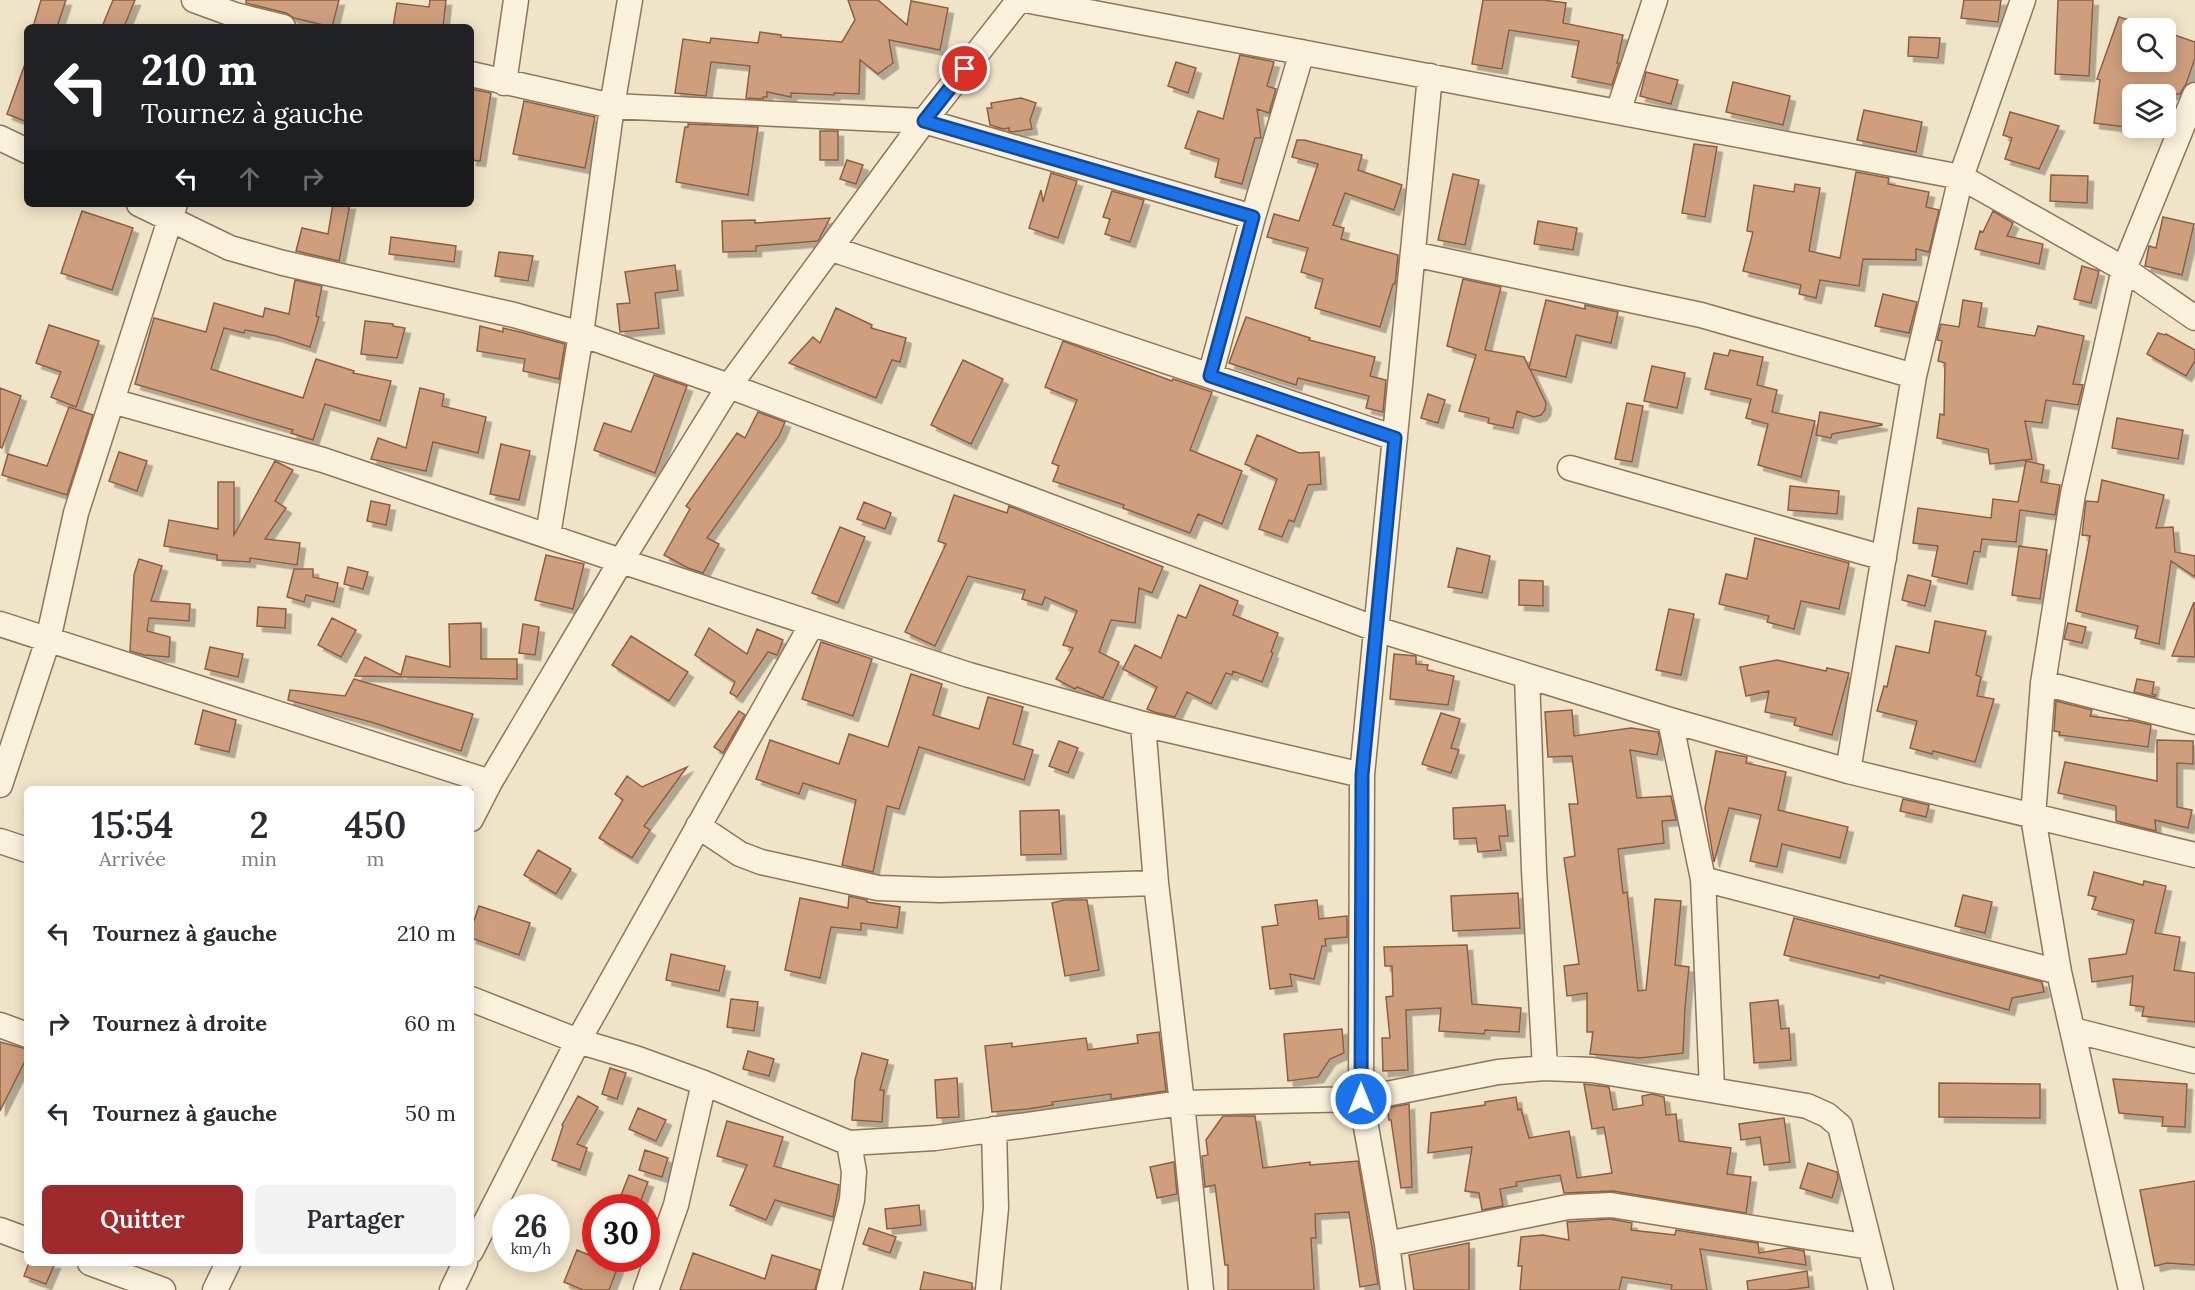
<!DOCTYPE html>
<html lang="fr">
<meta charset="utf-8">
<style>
:root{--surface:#fff;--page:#f2f2f3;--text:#2b2b33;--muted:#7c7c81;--accent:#9e2a2b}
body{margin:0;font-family:Lora,serif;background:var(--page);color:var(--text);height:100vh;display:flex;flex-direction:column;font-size:22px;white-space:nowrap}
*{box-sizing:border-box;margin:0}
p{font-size:20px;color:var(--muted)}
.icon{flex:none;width:33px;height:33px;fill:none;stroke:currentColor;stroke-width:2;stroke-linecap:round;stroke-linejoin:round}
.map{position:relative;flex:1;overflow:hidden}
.drawer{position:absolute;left:24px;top:786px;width:450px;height:480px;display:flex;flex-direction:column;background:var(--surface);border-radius:9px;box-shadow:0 3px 15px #0003}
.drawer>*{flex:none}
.hud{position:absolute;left:24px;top:24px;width:450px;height:183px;border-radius:9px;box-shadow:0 3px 15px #0003;background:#202124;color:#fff;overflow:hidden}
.controls{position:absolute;left:2122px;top:18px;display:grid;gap:12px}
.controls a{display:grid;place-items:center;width:54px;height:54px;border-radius:9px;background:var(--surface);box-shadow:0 3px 15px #0003;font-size:30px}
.speed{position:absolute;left:492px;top:1194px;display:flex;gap:12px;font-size:30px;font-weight:700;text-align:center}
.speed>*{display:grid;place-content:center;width:78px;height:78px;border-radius:50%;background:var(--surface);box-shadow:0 3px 15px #0003;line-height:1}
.speed small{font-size:15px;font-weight:400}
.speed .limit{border:9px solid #d22;background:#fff;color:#111}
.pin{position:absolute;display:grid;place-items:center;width:51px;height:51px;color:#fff;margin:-26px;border:3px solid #fff;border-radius:50%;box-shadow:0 2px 6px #0007}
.me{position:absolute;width:66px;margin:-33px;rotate:0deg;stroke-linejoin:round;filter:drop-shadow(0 0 4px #0008)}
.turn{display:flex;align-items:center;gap:21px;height:126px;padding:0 18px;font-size:27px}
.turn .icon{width:78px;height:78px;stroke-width:2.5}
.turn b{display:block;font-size:42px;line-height:51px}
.lanes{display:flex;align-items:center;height:57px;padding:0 18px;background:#0003;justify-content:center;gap:30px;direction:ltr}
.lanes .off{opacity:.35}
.eta{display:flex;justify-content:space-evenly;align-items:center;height:102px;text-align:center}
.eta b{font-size:36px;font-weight:600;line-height:42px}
.button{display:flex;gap:12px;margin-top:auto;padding:12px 18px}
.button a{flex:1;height:69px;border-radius:9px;background:var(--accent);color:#fff;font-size:24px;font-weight:600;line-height:69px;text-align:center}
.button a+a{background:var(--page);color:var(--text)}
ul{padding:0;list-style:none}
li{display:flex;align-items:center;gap:18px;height:90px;padding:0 18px}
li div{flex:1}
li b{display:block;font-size:22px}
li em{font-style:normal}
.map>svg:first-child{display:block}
.building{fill:#cf9f7d;stroke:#8d5f41;stroke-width:1.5;filter:url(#shadow)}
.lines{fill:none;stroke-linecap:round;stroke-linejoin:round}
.minor-casing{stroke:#8d765c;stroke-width:27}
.minor{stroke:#faf1dc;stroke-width:24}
.route-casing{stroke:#114b97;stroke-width:15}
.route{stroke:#1a73e8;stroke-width:10}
</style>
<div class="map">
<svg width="2195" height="1290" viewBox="0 0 2195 1290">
<defs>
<filter id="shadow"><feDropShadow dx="5.5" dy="5.5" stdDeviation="0" flood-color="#0004"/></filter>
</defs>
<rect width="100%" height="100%" fill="#f0e4c8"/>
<path class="building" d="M41,0H66L57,27H33Z
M113,0H135L124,27H102Z
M246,0H339L332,27L294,18L286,13L246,3Z
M430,0H446L443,27H393L397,3L429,7Z
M848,0H878L907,25L911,1L948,8L940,50L889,40L893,63L878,74L860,60L859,94L834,93V95L791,93V97L767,92V97H763V99L746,98L750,66L711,62L706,96L675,93L683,39L710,43L711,38L758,43L760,32L781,35V37L842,42L855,20Z
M1483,0H1543L1566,3L1563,23L1623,35L1617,63H1619L1612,85L1572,77L1579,41L1509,30L1502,69L1472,64Z
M1964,0H2001L1998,22L1961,18Z
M2058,0H2093L2089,76L2055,74Z
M2119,17L2133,21V62H2166V32L2195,42V58L2186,84L2180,94H2168V97L2166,94L2151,93L2133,94V128L2094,123L2100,80L2097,79Z
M1909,37L1940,38L1938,58L1908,56Z
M1240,55L1274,62L1267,86L1276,89L1269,113L1257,109L1261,138H1255L1242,184L1215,177L1219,159L1185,148L1198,111L1223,119Z
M1176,62L1196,68L1188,93L1168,86Z
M25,64H27V122L7,114Z
M1646,72L1678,80L1671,104L1640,96Z
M1733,82L1790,96L1783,125L1726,112Z
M471,89L491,93L480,161L471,160Z
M1021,98L1036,103L1030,120L1032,129L1012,132L1009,131V128L1003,129L990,125L987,108H992L991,103Z
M524,101L595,117L585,168L513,154Z
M1864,110L1922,122L1916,152L1857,140Z
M2010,112L2059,126L2039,169L2005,159L2012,138L2003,135Z
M688,124L758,127L748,195L676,182L685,127H688Z
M820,131H838V160H820Z
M1297,140H1304L1362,155L1358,170L1402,185L1394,210L1345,193L1333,225L1344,228L1341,239L1398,255L1395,284H1393L1380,327L1315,308L1323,279L1301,272L1308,248L1267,237L1274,214L1299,221L1318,164L1292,157Z
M1694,144L1717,147L1705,217L1682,213Z
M847,160L863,165L856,184L840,179Z
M1856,172L1889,178L1888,184L1929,192L1926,207L1939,210L1929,252L1916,249V260L1863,259L1859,286L1820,280L1816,298L1799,294L1801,285L1743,271L1753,232L1747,231L1754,185L1794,192L1795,184L1820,188L1809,251L1840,258Z
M1051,173L1077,181L1058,238L1029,228L1041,190L1043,202Z
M1453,174L1479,180L1465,245L1438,240Z
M2051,175L2088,176L2087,203L2050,201Z
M1112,191L1144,200L1130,242L1105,234L1110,219L1103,217Z
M333,204H350L339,261L296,251L302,228L328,234Z
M82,211L133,228L112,290L61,273Z
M1993,211L2013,223L2007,236L2043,244L2039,264L1975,249L1980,231L1983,232Z
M2163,217L2194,224L2182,275L2145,266L2149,246L2156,248Z
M830,218L818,241L756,246V251L723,252L722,221L755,220V223Z
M1538,221L1577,228L1573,250L1534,244Z
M391,237L456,246L454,262L389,254Z
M499,252L533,256L528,281L495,276Z
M675,265L678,290L655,293L659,328L620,332L617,304L630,303L625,272Z
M2082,266L2099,271L2091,303L2074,299Z
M1463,279L1501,287L1485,350L1524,357L1529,368L1546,300L1585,309V305L1618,312L1611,343L1576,335L1566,377L1530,369L1546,403L1545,410L1541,415L1534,417L1517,411L1513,428L1488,423L1489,418L1459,411L1476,355L1447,346Z
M295,280L322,286L316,316L319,317L310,347L276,336L245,330L244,333L224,328L211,369L303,398L316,359L354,371L353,373L391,381L380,421L325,404L313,440L291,433L293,430L135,384L154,318L206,332L214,303L263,317L265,308L289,314Z
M1883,294L1917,302L1909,333L1875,326Z
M1963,300L1982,303L1978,327L2035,336L2038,326L2084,336L2073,384L2083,385L2078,405L2046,400L2042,423L2025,421L2032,459L1990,464L1988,449L1937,438L1940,414L1944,415L1945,363L1938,361L1942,341L1937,340L1941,324L1959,327Z
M836,308L872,325L871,328L906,338L900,362L892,360L876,398L789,363L813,337L820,343Z
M1246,317L1310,338L1309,340L1375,357L1370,376L1386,380L1383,412L1366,408L1369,396L1298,378L1296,385L1229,363Z
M365,321L393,324V326L405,328L397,358L361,354Z
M49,325L99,341L76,407L51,397L61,372L36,363Z
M480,326L503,332V328L520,332L565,344L559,379L523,371L525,359L477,351Z
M2158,333L2165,335L2166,334L2195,350V361L2186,376L2147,354Z
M1063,341L1172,381L1173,379L1212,392L1190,450L1242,471L1222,524L1198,514L1190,533L1123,508L1124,505L1053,481L1059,466L1052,463L1077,400L1045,387Z
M1730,350L1763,357L1757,385L1777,390L1772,412L1815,421L1801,477L1758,465L1768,424L1746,418L1751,399L1705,389L1714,353L1728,356Z
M963,360L1003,379L971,444L931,425Z
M1652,366L1685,373L1677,408L1644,401Z
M654,375L687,386L655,473L594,450L604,423L631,432Z
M0,388L21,396L2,448L0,447Z
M420,388L444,394L442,406L486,417L478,453L433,442L426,471L371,459L378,438L406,448Z
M1428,394L1445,400L1438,423L1421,418Z
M1627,403L1643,406L1632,462L1615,459Z
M69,407L93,415L67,495L2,475L8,454L47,466Z
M758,412L785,422L779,436L707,538L719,544L703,573L688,568L664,555L690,509L686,506L737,433L745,438Z
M1820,412L1882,424V425L1832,434L1831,438L1816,435Z
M2117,418L2183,430L2178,459L2112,448Z
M1257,435L1299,453L1319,452L1321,484L1308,485L1294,522L1289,520L1282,537L1259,529L1277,479L1245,464Z
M501,444L530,451L519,500L490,494Z
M119,452L147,461L137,491L109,481Z
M275,461L293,470L275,501L286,508L265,539L300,543L297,565L250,558V562L217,560V555L164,546L169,520L218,529V482H234V535Z
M2026,461L2044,465L2041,482L2060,485L2055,515L2020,510L2016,542L1982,539L1980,552L1974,551L1967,584L1932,576L1938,546L1913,543L1918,508L1991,518L1993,499L2018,502Z
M2102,480L2164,495L2156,528L2173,527L2175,552L2195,556V577L2171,561L2159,644L2135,638L2138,626L2076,611L2090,536L2082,535L2086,501L2098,502Z
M1790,486L1839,491L1837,514L1788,510Z
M954,495L1007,513L1009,506L1163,567L1152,593L1139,588L1135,623L1111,620L1099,652L1119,662L1103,698L1077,687L1075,689L1056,679L1073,648L1063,645L1077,611L1045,597L1042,605L1022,599L1025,590L968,576L935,646L905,632L946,544L938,541Z
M371,501L390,505L386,525L367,521Z
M864,502L891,513L885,529L857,519Z
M840,527L865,537L838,603L812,593Z
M1755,538L1849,563L1839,609L1801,601L1794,629L1767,622L1769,616L1719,604L1726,574L1747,579Z
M2019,546L2047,550L2040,599L2012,595Z
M1457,548L1490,556L1482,593L1448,587Z
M546,555L584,564L573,609L535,600Z
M139,559L162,566L151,601L190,604L189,621L149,618L147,631L170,637L169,657L144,655L130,651L134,575Z
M348,567L368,572L363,589L344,584Z
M294,569H313V577L338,583L334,602L306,595L304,602L287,597Z
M1908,575L1931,581L1925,606L1902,600Z
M1519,580L1543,581V606L1519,605Z
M1200,585L1238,601L1233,615L1278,633L1271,652L1273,653L1262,682L1233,671L1232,675L1226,673L1211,704L1187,692L1175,717L1154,712L1147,709L1157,687L1123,669L1135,645L1161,658L1178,615L1186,618Z
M2194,602L2195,657L2172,656Z
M258,607L286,609L285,628L257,626Z
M1669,609L1694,614L1681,675L1656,670Z
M332,618L356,630L341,657L318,645Z
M1935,621L1986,631L1976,675L1981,677L1977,696L1994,699L1975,762L1933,751L1932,754L1910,748L1917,721L1877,711L1884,686L1887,687L1896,646L1929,653Z
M481,623V659H517V679L355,676L365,657L401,675L406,656L450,667L449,624Z
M2068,623L2086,627L2082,643L2064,639Z
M523,624L539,627L535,655L519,653Z
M709,628L747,654L757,629L783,640L777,655L768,652L737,697L730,693L735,682L695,655Z
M631,636L688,672L669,701L612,665Z
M821,642L872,659L853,716L802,699Z
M210,647L243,654L238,677L205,669Z
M1394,654L1416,656V664L1428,665L1427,670L1454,676L1448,705L1390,699Z
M1777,660L1826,671L1827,668L1849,673L1832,735L1794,725L1796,718L1765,712L1769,691L1746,696L1740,667Z
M911,674L942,684L933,715L979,729L988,697L1023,707L1013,744L1033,750L1024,780L919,747L899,809L887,806L873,872L842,865L856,800L803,783L799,794L756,779L770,740L839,764L849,734L888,747Z
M354,679L473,714L461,751L371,722L288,700L290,690L345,696Z
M2137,679L2154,682L2152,694L2156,695L2155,697L2134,692Z
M2056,701L2092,710L2090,716L2129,721V720L2151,725L2148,747L2059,735L2060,732L2054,731Z
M203,710L236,720L229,752L195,744Z
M1572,710L1574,736L1631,728L1658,732L1660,740L1657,755L1630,750L1637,798L1671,796L1676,820L1662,821L1664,843L1618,849L1623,893L1627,892L1638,991L1646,990L1655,899L1681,901L1675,965L1689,967L1685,1008L1683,1053L1640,1058L1590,1054L1593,1032H1587V993L1567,996L1564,966L1579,964L1564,858L1575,856L1569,804H1578L1572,756L1548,757L1545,712Z
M739,711L745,715L723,753L714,747Z
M1441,713L1460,719L1451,748L1459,750L1451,773L1422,764Z
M2157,740L2193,741V764L2177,763V807L2192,810L2188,828L2155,820L2156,831L2116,821V806L2058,793L2065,762L2157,781Z
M1059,741L1078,748L1068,773L1049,766Z
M1716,751L1747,757L1746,763L1786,772L1778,810L1848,827L1840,858L1782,844L1777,867L1750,861L1761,815L1729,808L1714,862L1705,808Z
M687,767L644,826L650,830L632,858L599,838L623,800L615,794L627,776L642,787Z
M1903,799L1929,805L1926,817L1900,811Z
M1505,805L1508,836H1499L1501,850L1478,852L1476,838L1454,839L1453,808Z
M1059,810L1061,854L1021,855L1020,811Z
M538,850L571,869L556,894L524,875Z
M2094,872L2143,885L2144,881L2166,886L2155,933L2180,937L2174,970L2195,973V1022L2142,1016L2144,1007L2130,1005L2133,976L2092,982L2089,959L2126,954L2134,920L2092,909L2096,897L2088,895Z
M1518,893L1520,928L1453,931L1451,896Z
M1963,895L1992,902L1985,933L1955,926Z
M849,896L867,900V902L900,907L897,928L861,923V930L831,927L820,978L785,970L800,898L848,908Z
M1064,900H1087L1099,970L1065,976L1052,903Z
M1317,900L1319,919L1347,916V937L1325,939L1326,946H1322L1314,979L1290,974L1292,986L1270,989L1262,927L1278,925L1275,905Z
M479,906L530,923L519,955L471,938V929Z
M1794,918L2042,982L2044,992L2012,998L2009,1010L1880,975L1879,978L1784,955Z
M1467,945L1472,1004L1521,1008L1519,1032L1485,1030L1484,1034L1439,1031L1441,1008L1406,1010L1408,1070L1383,1071L1382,1038H1390L1386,997L1393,996L1392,966H1385L1384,947Z
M671,954L725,966L719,991L666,980Z
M731,999L758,1002L754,1031L727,1027Z
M1778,1000L1781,1029L1789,1028L1791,1060L1754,1063L1750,1003Z
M1342,1029L1344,1053L1330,1059L1318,1077L1288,1081L1284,1034Z
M1159,1032L1166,1091L1111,1099V1094L1052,1102L1053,1105L1028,1109L992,1112L985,1046L1012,1043V1047L1086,1038L1088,1050L1138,1043L1137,1035Z
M0,1042L27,1049V1057L0,1111Z
M748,1051L774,1059L769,1076L743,1069Z
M862,1053L888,1060L880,1090H884L882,1122L852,1120L855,1080Z
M610,1068L626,1073L617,1099L602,1094Z
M957,1078L959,1117L937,1118L935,1080Z
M2113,1079L2187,1084L2185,1127L2162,1126L2163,1117L2119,1113Z
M1939,1083L2040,1084V1118L1939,1117Z
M1584,1084L1609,1087L1613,1110L1643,1105L1642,1096L1652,1094L1664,1097L1666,1115L1676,1114L1679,1141L1731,1148L1727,1174L1751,1177L1746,1213L1613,1191L1564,1193L1560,1175L1516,1182L1517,1186L1500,1189L1503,1206L1482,1210L1479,1193L1465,1191L1472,1147L1428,1153L1431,1113L1485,1105V1102L1516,1097L1518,1110L1521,1109L1529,1138L1569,1131L1577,1178L1612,1173L1604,1127L1592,1129Z
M578,1096L598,1107L577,1144L587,1148L580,1170L552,1160L563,1126L562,1125Z
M1409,1104L1412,1187L1401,1188L1391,1120H1389L1387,1108Z
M638,1108L666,1120L656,1141L629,1129Z
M1223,1116H1255L1263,1168L1310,1162V1165L1358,1161L1378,1284L1360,1287L1349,1212L1315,1214L1316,1238H1311L1314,1290H1228V1265H1225L1215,1185L1205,1187L1202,1156L1208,1155L1206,1140Z
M1784,1118L1790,1162L1764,1165L1760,1137L1741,1140L1739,1124Z
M727,1121L783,1137L774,1166L839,1185L833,1217L775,1200L766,1220L730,1205L747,1165L717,1156Z
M645,1150L668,1158L662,1177L639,1170Z
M1174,1162L1177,1194L1157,1198L1150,1167Z
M1808,1163L1837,1172L1838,1178L1832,1198L1800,1188Z
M629,1175L648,1182L638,1208H616Z
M2195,1181V1265L2167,1263L2155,1266L2140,1190Z
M919,1205L921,1225L887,1229L885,1209Z
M1610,1219L1632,1223L1631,1230L1675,1235L1676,1230L1758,1243L1759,1253L1789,1248L1804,1251L1806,1265L1700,1249L1707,1290H1671L1672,1285L1622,1277L1619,1290H1520L1522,1266H1518L1521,1237L1543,1235L1569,1240L1567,1222Z
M869,1228L896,1237L890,1253L863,1244Z
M1469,1243V1290H1414L1409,1255Z
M577,1250L618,1267L609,1290H583L564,1282Z
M693,1253L765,1279L772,1255L820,1270L815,1290H680Z
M29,1263H55L46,1284L24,1276Z
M1807,1271L1809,1287L1787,1290H1748L1747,1281Z
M924,1272L972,1283V1290H920Z"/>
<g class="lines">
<g class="minor-casing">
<path id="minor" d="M194,0L235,15L283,27
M1025,0L1961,177L2124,269L2195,318
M471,74L612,106L924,121L1253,217
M504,83L516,0
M1618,112L1655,0
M0,138L27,151
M139,204L230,248L283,263L514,315L581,334L729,386L1376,629L1670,720L1848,771L2195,855
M832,249L1395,438
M1413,254L1701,315L1914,376
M1210,376L1253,217L1302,52
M112,401L323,460L621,561L969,675L1143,724L1362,775
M1570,468L1884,558
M548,535L581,334L612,106L630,0
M0,624L490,782
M1527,676L1534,870L1545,1068
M2043,683L2195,722
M1670,720L1703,879L1712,1089
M1143,724L1156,883L1182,1103L1201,1290
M1848,771L1914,376L1961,177L2023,0
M0,785L48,640L76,513L175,204
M471,819L490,782L621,561L729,386L924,121L1019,0
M698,826L740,854L761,862L878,888L940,890L1156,883
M0,841L27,850
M1703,879L2059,972
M471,999L578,1041L638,1059L704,1083L849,1143L935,1138L1182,1103L1361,1099L1498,1072L1545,1068L1592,1070L1807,1106L1827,1115L1840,1126L1881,1290
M0,1025L27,1035
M2073,1030L2195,1061
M0,1230L27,1240
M1387,1244L1568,1207L1611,1205L1870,1247
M471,1251L578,1041L812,624
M90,1263L163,1290
M215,1290L228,1263
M452,1290L465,1263
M646,1290L676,1205L704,1083
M829,1290L852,1200L854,1172L849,1143
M988,1290L996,1208L994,1129
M1393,1290L1387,1244L1361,1099L1362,775L1430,76
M2131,1290L2059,972L2033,817L2043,683L2073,494L2124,269L2195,95"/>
</g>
<use href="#minor" class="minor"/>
</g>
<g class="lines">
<g class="route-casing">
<path id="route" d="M965,69L924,121L1253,217L1210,376L1395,438L1362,775L1361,1099"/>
</g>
<use href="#route" class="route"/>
</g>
</svg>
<div class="controls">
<a><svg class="icon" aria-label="search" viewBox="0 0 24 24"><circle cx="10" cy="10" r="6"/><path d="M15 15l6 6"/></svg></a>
<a><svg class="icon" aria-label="layers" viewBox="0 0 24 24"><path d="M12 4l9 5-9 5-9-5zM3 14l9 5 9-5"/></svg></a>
</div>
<div class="speed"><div>26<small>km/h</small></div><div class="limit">30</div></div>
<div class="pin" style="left:965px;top:69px;background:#d93025"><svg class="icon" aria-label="arrive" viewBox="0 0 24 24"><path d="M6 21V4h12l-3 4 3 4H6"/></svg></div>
<svg class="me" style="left:1361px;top:1099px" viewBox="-20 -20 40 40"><circle r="17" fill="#1a73e8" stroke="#fff" stroke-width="3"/><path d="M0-11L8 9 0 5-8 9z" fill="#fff"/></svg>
<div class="hud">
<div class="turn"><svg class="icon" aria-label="left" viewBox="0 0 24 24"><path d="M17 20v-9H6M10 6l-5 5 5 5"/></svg><div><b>210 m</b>Tournez à gauche</div></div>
<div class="lanes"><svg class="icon" aria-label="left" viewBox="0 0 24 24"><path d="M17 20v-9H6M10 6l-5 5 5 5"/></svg><svg class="icon off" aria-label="ahead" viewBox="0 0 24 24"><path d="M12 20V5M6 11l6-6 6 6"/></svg><svg class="icon off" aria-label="right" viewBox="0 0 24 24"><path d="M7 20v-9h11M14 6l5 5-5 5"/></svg></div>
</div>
<section class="drawer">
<div class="eta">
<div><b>15:54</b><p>Arrivée</p></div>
<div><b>2</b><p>min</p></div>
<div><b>450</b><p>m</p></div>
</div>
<ul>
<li><svg class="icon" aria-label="left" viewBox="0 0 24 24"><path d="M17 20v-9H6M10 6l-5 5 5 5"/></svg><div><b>Tournez à gauche</b></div><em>210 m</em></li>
<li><svg class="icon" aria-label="right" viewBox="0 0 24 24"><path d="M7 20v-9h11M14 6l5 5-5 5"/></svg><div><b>Tournez à droite</b></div><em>60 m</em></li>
<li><svg class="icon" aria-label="left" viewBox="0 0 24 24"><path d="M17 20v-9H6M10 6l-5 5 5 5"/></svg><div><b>Tournez à gauche</b></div><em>50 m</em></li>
</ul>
<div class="button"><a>Quitter</a><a>Partager</a></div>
</section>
</div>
